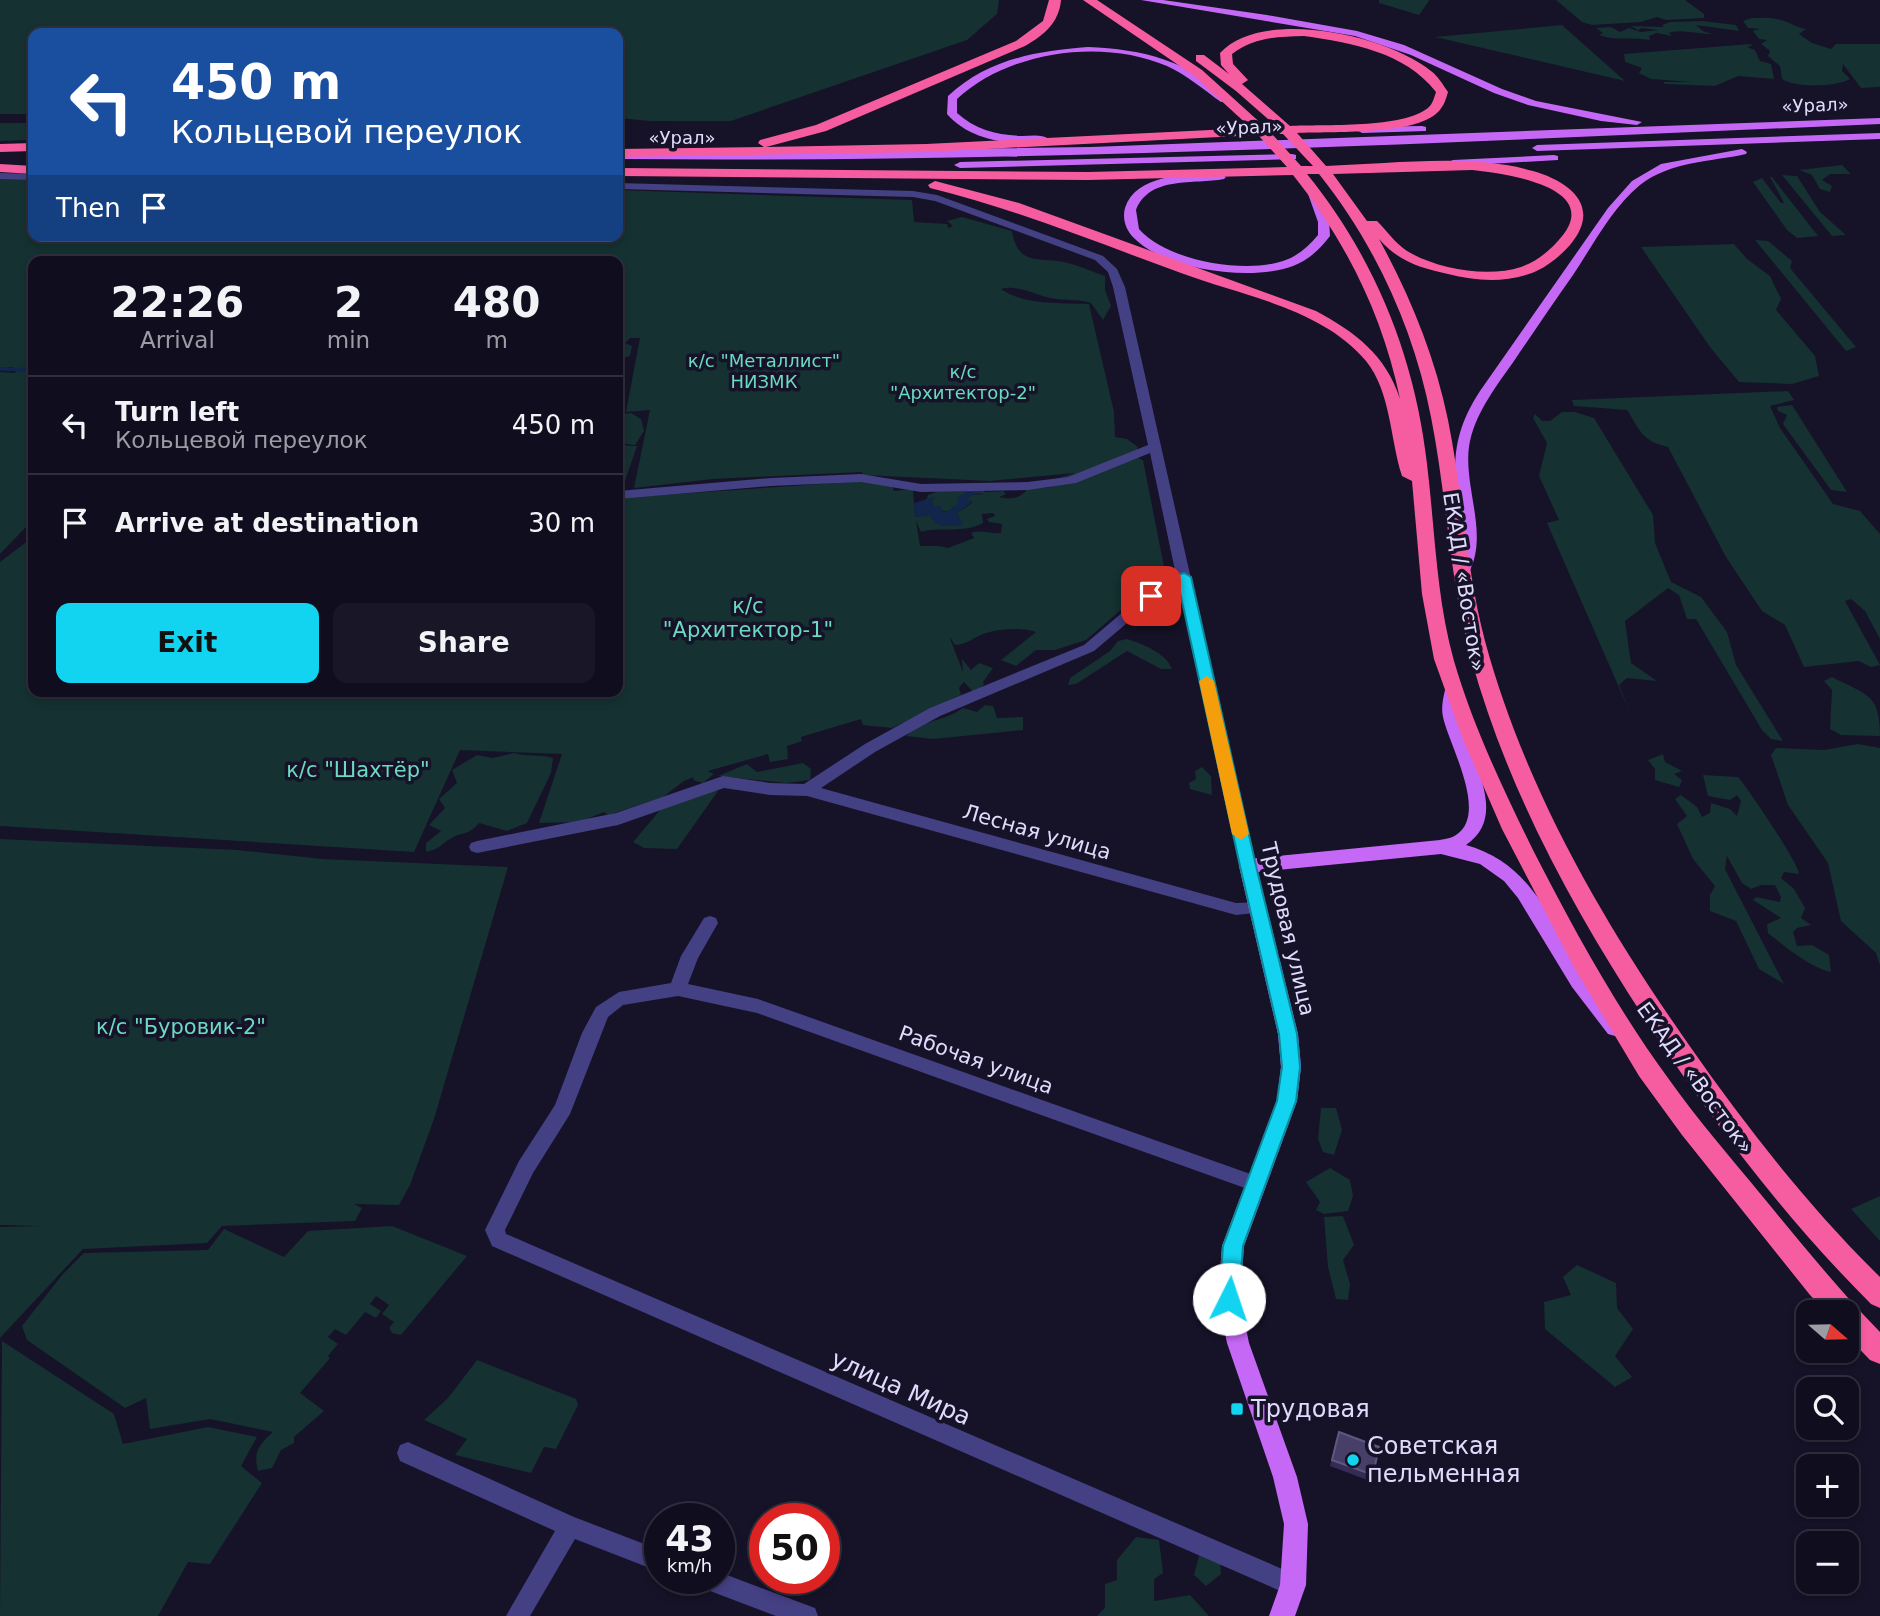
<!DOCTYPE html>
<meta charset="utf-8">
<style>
:root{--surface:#100e1e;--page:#191727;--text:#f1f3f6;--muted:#9c9ca4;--line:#302e3c;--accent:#12d4f1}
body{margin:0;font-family:"DejaVu Sans",sans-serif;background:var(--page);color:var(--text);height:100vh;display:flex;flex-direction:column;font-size:26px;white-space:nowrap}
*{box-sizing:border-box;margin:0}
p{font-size:23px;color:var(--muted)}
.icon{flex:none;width:38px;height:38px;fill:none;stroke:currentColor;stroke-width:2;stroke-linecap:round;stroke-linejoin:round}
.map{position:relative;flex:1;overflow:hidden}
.sheet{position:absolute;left:28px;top:256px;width:595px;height:441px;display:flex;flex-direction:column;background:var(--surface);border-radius:14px;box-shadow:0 4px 10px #0003,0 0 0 2px var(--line)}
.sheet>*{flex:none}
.banner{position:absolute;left:28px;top:28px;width:595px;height:214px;border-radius:14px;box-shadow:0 4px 10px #0003,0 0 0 2px var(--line);background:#1a4fa0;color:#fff;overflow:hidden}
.needle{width:46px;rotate:110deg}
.tools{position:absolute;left:1796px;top:1300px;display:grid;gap:14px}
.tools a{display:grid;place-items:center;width:63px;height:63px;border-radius:14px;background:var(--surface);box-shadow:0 4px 10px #0003,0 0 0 2px var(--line);font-size:35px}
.speed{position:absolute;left:644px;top:1503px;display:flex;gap:14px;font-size:35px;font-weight:700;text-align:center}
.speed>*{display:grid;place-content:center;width:91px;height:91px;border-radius:50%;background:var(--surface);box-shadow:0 4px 10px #0003,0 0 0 2px var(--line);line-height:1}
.speed small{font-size:18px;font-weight:400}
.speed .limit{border:10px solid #d22;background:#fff;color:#111}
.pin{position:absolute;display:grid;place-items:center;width:60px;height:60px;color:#fff;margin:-30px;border-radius:14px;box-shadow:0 4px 10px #0006}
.me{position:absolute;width:77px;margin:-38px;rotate:4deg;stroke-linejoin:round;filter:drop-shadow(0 0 5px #0008)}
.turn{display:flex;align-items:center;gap:24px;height:147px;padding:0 28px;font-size:32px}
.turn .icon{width:91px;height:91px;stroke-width:2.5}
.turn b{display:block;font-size:49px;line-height:60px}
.then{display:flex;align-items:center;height:66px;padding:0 28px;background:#0003;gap:14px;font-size:26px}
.eta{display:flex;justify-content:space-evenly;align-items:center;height:119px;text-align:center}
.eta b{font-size:42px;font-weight:700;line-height:49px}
.cta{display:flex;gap:14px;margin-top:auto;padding:14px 28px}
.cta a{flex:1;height:80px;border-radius:14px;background:var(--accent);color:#111;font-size:28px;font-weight:700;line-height:80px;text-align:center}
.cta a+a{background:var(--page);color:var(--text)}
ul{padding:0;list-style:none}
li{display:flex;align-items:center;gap:21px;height:98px;padding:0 28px;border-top:2px solid var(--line)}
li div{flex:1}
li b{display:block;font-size:26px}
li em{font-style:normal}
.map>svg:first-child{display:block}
.green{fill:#153131;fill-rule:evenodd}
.water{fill:#12264c}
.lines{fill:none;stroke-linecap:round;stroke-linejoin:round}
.stream{stroke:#12264c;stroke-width:3.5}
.minor{fill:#444084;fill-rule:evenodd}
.major{fill:#c668f6;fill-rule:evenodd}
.highway{fill:#f65da1;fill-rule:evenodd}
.wall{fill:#352c55}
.building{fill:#473f67;stroke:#5f577e;stroke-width:2}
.route{fill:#12d4f1;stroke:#0c8a9d;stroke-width:2}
.slow{fill:#f59e0b}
.poi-dot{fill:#12d4f1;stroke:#161228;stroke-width:2.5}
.labels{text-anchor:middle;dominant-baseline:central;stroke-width:7;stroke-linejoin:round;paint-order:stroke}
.far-street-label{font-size:18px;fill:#e0dbfd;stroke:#161228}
.far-park-label{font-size:18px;fill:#6adac1;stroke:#161228}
.street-label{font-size:21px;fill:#e0dbfd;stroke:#161228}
.park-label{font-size:21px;fill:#6adac1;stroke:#161228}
.near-street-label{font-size:24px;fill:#e0dbfd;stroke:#161228}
.near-poi-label{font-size:24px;fill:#e0dbfd;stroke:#161228;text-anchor:start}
</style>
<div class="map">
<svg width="1880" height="1616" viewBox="0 0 1880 1616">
<rect width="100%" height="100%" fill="#161228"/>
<path class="green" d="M0,0H999L997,14L967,40L731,121H650L618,118V33H33V114H0Z
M1379,0H1428L1429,1L1419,15L1379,3Z
M1556,0H1685L1704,14V18L1666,20L1657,17L1641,22L1592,25L1582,22Z
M1752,18C1760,18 1769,17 1777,19C1788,21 1795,27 1806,29L1799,34L1812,43L1831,49L1836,44H1880V87L1861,88L1843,64L1842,71L1850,79C1837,87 1794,88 1782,79L1780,66L1768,56L1770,51L1761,44L1767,40L1759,39L1753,31L1760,29L1748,28L1743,21Z
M1702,21L1736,25L1739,31L1696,25L1703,31L1712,34C1699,34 1679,29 1669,33L1672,36L1657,33L1649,36L1650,40C1633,37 1613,41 1599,35L1603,33L1596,28L1611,27L1620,32L1629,28L1641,32L1658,30L1642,28L1638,30L1631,26L1664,27L1662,25L1670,22Z
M1562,25L1625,81L1435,37Z
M1750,44L1753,45L1747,47L1755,50L1760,61L1771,64L1774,79L1738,76L1715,86L1665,84L1663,82H1692L1651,79L1639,73L1642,68L1625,62L1624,54Z
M0,123H33V140L0,141Z
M1842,165L1851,174H1830L1822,180L1832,186L1830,192L1820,189L1812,175L1799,170Z
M1782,175L1797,176L1820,212L1846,235L1832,236Z
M1770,177H1772L1818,236L1797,238L1787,230L1753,182L1762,178L1781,203H1784Z
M0,178H23L33,182V236H618V190L912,200L914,222L947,224L948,228L953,226L947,221L962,217L1012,231C1018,268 1041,256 1068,263C1080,266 1093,272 1105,276V290L1111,306L1103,320L1091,303C1079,299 1069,301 1057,299C1037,297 1020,284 1001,289C1025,306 1061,302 1089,304L1114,412L1115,437L1127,439L1138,447L1135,457L1143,460L1165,572L1086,640L1055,650H1036L1016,666L1001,660L1036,632C1021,627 1001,629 986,633C974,636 968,645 955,645L949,636L963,672L962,659L971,670L979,663L993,668L983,682L984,685L973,692L964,682L959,688L961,695L892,728L863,725L861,719L801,737L802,741L787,746L788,759L770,762L768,754L708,771L714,774L703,783L693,780L694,777L684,781L663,797L608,815L604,812L579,822L539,823L562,754L460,750L414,852L0,826V562L33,537V691H618V498L865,481L892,486L894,491L913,489L915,517L930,515L935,523L944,526L960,525L957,513L973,502L966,499L972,495L983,494L967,492L957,505L947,512L933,507L932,500L935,499L926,501L928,495L942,490L983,489L985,492L1003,491L1006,494L999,497C1009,499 1020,500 1027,489L1052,487V480L1075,473L990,481L863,475L862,472L713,479L634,488L650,410L626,412L640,338H630L625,343L632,346L630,356L618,359V261H33V361H25L27,363L33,362V516L27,526L0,554V372L15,373L16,370L12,367L0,368ZM993,513L995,516L987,519L989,522L1002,524L1001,533C991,534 979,529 971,533L974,538L948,548L939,546H920L916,521L921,532C942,526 963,534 983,523L982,514Z
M1755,240L1768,241L1792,261L1790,268L1856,347L1846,351Z
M1734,244L1747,259L1770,276L1781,299L1776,310L1815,356L1819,376L1792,384L1739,382L1710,347L1641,247Z
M1788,391L1794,400L1770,406L1780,428L1833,504L1860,511L1880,534V639L1865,611L1851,599L1845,601L1880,665L1871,667L1859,661L1804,667L1785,625L1762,611L1726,557L1668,447C1642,441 1640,431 1627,410L1574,406L1572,400Z
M1792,405L1847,492L1831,490L1783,424L1787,415L1778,411L1777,407Z
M618,409L621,412L619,418L622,414L631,413L641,419L644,431L635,445L618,443Z
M1562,412H1575L1594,418L1653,515L1655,543L1671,582L1701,597L1727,632L1736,665L1783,741L1771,739L1762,730L1696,619H1687L1679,595L1668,588L1625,621L1631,663L1657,681L1627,678L1619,685L1632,717L1547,523L1559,520L1539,476L1547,443L1533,418L1535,414L1542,421H1550Z
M618,445L637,446L622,490L618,491Z
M1127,639C1143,644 1166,653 1172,669H1161L1127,651L1076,684L1068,685L1070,678L1110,651L1118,641Z
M1832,677C1867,695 1880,694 1880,736L1841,735L1830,729L1832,690L1824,681Z
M985,705L993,706L997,718L1023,717V730L933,739L906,736C929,717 941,723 963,708L977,712Z
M1858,744L1880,748V965L1876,953L1841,921L1828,863L1788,805L1771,755L1776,748L1824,750Z
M514,753C529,757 541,754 553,758L551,773L527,823L507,831L479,823C467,837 462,831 450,839C438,846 442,848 426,852V843L441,831L429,825L445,808L439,799L457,783L452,770L477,755L493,758Z
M1663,754L1665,762L1682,771L1674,774L1682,780L1679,787L1655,780V769L1648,760Z
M803,763L811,769L810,780L786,783L718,776L747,764L757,772Z
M1202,767L1211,776L1212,795L1190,789L1189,783L1196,779L1195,771Z
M1703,775L1738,777C1748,788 1799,864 1799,874L1784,872L1781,878L1794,889L1805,908L1801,918L1811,925L1797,928L1793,932L1797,946L1812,945L1829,955L1831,972C1812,969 1784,946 1768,933L1767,924L1781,918L1753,900L1756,897L1780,902L1781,897L1775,885H1761L1751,889L1742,883L1727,856L1725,869L1784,984L1759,969L1736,921L1710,911V895L1715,886L1693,859L1677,824L1687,816L1675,799L1681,795L1697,807L1702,817L1710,813L1711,803L1730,809L1737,816L1741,801L1737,795L1730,800L1708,796Z
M709,790L718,791L677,849L644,848L633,842L661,809Z
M0,839L237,850L323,859L508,867L434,1119L410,1185L399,1205L354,1204L362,1208L355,1221L222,1226L207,1243L83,1249L0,1338V1227L41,1226L0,1225Z
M1321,1108H1336L1342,1130L1334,1155L1323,1152L1318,1139Z
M1330,1168L1350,1180L1353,1196L1348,1211L1324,1214L1316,1210L1320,1202L1306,1182Z
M1880,1196V1241L1851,1209Z
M1343,1216L1354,1245L1343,1260L1350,1284L1348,1300L1336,1299L1328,1267L1324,1217Z
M392,1226L467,1256L401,1335L392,1333L389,1328L394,1322L382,1314L389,1305L376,1296L370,1304L381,1311L376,1318L365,1312L346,1335L335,1329L328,1337L338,1344L328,1356L330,1358L300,1393L324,1411L294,1437V1443L281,1450L272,1468L258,1471C253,1451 259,1445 273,1432L210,1419L150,1429L146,1398L125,1408L27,1340L22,1326L62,1275L84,1253L208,1250L224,1229L284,1257L308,1231Z
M1577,1265L1616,1283L1617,1308L1633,1329L1615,1356L1632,1377L1615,1387L1545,1329L1544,1302L1571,1295L1563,1277Z
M2,1341L114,1414L123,1444L208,1427L257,1437L241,1466L262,1483L210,1564L188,1562L158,1616H0Z
M477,1360L576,1399L578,1405L556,1449L544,1447L531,1473L455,1455L467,1439L424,1420L448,1398Z
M1136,1537L1159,1540L1163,1573L1154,1579V1601L1190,1595L1209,1616H1097L1105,1608V1584L1117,1580V1560Z
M1200,1552L1220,1561L1221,1574L1206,1586L1194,1575Z"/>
<path class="water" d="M967,492L983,494L972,495L966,499L973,501L957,513L963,523L960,526H944L935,523L930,515L915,517L914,503L934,497L936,498L932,500L933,507L941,506L942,511L947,512L957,505L958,497Z"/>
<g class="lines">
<path class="stream" d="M0,369L33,370"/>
<path class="minor" d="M0,173L33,174V180L0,179Z
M618,183L913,191L937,195L1103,256L1117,269L1125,287L1256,866L1254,870H1242L1240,866L1178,583L1172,585L1094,651L940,716L875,752L821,788L1236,903L1264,902L1266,907L1264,912L1236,915L807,796L770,795L724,788L618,825L477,853L471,851L469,847L471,843L477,841L616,813L723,776L770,783L804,784L865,744L930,708L1084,645L1162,579L1176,575L1150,453L1076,483L1028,490L921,492L861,482L771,486L618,499V491L771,478L861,474L921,484L1028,482L1068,477L1148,445L1113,287L1108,272L1095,260L935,201L913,197L618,189Z
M710,916L716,918L718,923L698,958L688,984L758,999L1256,1176L1263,1178L1266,1184L1263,1190L1256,1192L757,1013L678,996L623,1005L608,1017L570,1114L533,1173L505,1230L506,1234L1301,1577L1304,1585L1301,1593L1293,1596L1285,1593L492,1246L485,1230L519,1161L555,1105L582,1033L596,1007L619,992L671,983L681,956L704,918Z
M408,1442L574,1517L660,1550V1572L575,1539L530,1616H506L555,1531L400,1461L397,1453L400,1445Z
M719,1572L815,1608L818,1616H776L697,1586L694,1578H719Z"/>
<path class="major" d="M1141,0H1163L1267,15L1357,31L1404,45L1502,89L1536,101L1642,122L1637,125L1601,121L1528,105L1494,93L1411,55L1355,36Z
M1088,47C1142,49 1191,61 1230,100L1221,102C1204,90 1187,75 1167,66C1102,38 1009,51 957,99V113C976,130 997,135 1022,136C1031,136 1042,134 1049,139L1048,141C1014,147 970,141 947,114L948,96C988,59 1036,51 1088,47Z
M1880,118V124C1460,142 1039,163 618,159V153L1091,147Z
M1422,126L1426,127V131L1362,133L1357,130L1362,127Z
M1880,133V139L1537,151L1532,148L1537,145Z
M1742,149L1747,152L1746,154C1710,162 1671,161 1640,185C1612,208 1593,245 1573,275C1554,302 1535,330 1516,358C1498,384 1477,410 1470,441C1461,483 1490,533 1469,572H1459L1456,569C1467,498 1435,459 1480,391L1608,208L1632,181L1661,164Z
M1292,154L1296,155V159L960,168L954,165L960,162Z
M1554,155L1558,156V160L1453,166L1447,163L1453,160Z
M1220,174L1226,177L1224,179C1194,185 1150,175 1136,210L1139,229C1167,261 1244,274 1283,261C1298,256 1308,247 1318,235V222L1307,191L1313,188C1326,194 1330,222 1330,236C1320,249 1309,260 1293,266C1252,282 1165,270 1134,238C1126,230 1122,219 1125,208C1136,173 1190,174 1220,174Z
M1453,684L1461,690C1460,699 1457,709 1459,718C1468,756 1511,815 1466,845C1534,864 1550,923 1586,976C1598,994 1616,1009 1625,1028L1622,1034L1615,1036L1608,1034L1572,987L1518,898L1504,881L1480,864L1441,854L1258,872L1298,1034L1301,1067L1297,1101L1244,1246L1240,1299L1249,1343L1297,1477L1308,1524L1306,1585L1295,1616H1269L1280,1585L1284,1524L1273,1477L1227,1343L1218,1299L1222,1246L1277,1101L1281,1067L1278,1034L1239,866L1242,861L1248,859L1440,840C1445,839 1452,838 1456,835C1489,814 1449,745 1443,717C1441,708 1443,699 1445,690Z"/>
<path class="highway" d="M1049,0H1061C1059,23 1044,35 1025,46L826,131L766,147L926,144L1251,128L1193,75L1083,0H1097L1202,70L1265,127L1276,126L1236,91L1196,61V55H1204L1229,74L1221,65L1220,53C1263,7 1387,35 1431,71C1438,76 1443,85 1448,92C1446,99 1444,106 1438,112C1414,136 1331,131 1297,133L1326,166C1392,164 1470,153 1533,171C1571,182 1602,207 1570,245C1559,257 1547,267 1532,273C1504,283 1476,281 1448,274C1420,268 1398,261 1379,239C1410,296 1435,356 1448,420C1463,494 1466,569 1485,641C1525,788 1602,921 1689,1045C1747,1128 1808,1206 1880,1277V1308L1871,1304C1785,1218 1713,1123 1647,1022C1573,909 1507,789 1471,658C1449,579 1447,497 1431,417C1414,329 1375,244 1319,174H1307C1375,258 1415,357 1427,464C1435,529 1436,597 1454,661C1473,726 1503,789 1533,850C1573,928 1616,1007 1668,1078C1697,1119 1731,1158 1763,1197C1801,1243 1838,1289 1880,1332V1364L1870,1360L1846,1335V1312H1826L1810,1295L1682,1135L1639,1076L1575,969L1502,829L1462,737L1434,659L1422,594L1412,481L1402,476C1390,439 1391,392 1366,361C1322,308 1242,296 1181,273C1098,243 1016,209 930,188L928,185L935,181L1019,203L1316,311C1355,332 1386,355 1400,399C1383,316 1346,241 1293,175L1088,180L618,176V168L1088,172L1287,167L1258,135L926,152L618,157V149L764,147L758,143L760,140L816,125L1016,41L1043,21ZM1304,36C1352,43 1405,52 1436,92C1434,98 1433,103 1429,107C1405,129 1322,124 1290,126L1242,84L1248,80L1233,64L1232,54C1255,37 1276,37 1304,36ZM1272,134H1283L1313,166H1301ZM1472,170C1500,173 1601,185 1563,235C1552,249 1538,261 1521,267C1487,278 1437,269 1407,251C1395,243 1387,231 1377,221H1367L1333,174Z
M33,143V151L0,152V144Z
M0,164L33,166V174L0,172Z"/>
</g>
<path class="wall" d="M1339,1432L1373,1475L1370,1481L1330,1466L1336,1439Z"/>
<path class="building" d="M1339,1432L1379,1447L1373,1475L1332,1460Z"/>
<path class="route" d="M1184,573L1191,577L1256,866L1297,1034L1300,1067L1296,1101L1243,1246L1239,1299L1236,1306L1229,1309L1222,1306L1219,1299L1223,1246L1277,1101L1282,1067L1279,1034L1240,866L1178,583C1167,587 1162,598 1151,601L1144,596L1162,579Z"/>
<path class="slow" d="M1207,676L1214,681L1249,834L1241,840L1232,834L1199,681Z"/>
<g class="poi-dot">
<rect x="1230" y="1402" width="14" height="14" rx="3.5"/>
<circle cx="1353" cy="1460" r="7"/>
</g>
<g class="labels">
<g class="far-street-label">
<text transform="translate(1815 105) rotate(-2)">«Урал»</text>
<text transform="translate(1249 127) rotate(-2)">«Урал»</text>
<text x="682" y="137">«Урал»</text>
</g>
<g class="far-park-label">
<text x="764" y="360">к/с "Металлист"<tspan x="764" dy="21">НИЗМК</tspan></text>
<text x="963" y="371">к/с<tspan x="963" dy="21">"Архитектор-2"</tspan></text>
</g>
<g class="street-label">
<text transform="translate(1464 582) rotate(81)">ЕКАД / «Восток»</text>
<text transform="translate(1037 832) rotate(16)">Лесная улица</text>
<text transform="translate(1288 929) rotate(77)">Трудовая улица</text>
<text transform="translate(976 1060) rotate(20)">Рабочая улица</text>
<text transform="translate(1695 1078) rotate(54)">ЕКАД / «Восток»</text>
</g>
<g class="park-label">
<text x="748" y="606">к/с<tspan x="748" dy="24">"Архитектор-1"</tspan></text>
<text x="358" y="770">к/с "Шахтёр"</text>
<text x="181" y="1027">к/с "Буровик-2"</text>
</g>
<g class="near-street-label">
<text transform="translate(901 1388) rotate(24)">улица Мира</text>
</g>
<g class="near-poi-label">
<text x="1251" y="1409">Трудовая</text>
<text x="1367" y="1446">Советская<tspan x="1367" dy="28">пельменная</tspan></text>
</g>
</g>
</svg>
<div class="tools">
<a><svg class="needle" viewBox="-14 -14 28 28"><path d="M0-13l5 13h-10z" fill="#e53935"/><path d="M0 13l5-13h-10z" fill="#9c9ca4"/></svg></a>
<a><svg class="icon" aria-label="search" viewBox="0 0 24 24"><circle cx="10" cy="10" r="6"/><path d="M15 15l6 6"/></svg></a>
<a>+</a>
<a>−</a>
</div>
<div class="speed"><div>43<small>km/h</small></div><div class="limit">50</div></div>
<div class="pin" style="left:1151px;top:596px;background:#d93025"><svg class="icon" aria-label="arrive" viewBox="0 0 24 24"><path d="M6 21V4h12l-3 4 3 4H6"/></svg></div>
<svg class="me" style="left:1229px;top:1299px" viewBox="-20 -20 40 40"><circle r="19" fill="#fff"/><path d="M0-13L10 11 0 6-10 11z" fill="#12d4f1"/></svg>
<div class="banner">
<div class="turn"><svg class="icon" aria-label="left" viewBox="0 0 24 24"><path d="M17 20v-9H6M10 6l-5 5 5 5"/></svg><div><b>450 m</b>Кольцевой переулок</div></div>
<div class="then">Then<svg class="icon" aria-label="arrive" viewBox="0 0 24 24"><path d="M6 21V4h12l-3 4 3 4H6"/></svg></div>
</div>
<section class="sheet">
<div class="eta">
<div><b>22:26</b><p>Arrival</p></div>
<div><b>2</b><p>min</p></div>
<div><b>480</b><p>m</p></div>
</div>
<ul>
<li><svg class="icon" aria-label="left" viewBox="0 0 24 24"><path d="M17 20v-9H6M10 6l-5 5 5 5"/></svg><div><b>Turn left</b><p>Кольцевой переулок</p></div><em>450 m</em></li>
<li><svg class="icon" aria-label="arrive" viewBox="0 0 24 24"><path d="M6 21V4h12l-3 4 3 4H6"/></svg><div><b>Arrive at destination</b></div><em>30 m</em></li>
</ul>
<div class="cta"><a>Exit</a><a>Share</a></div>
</section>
</div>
